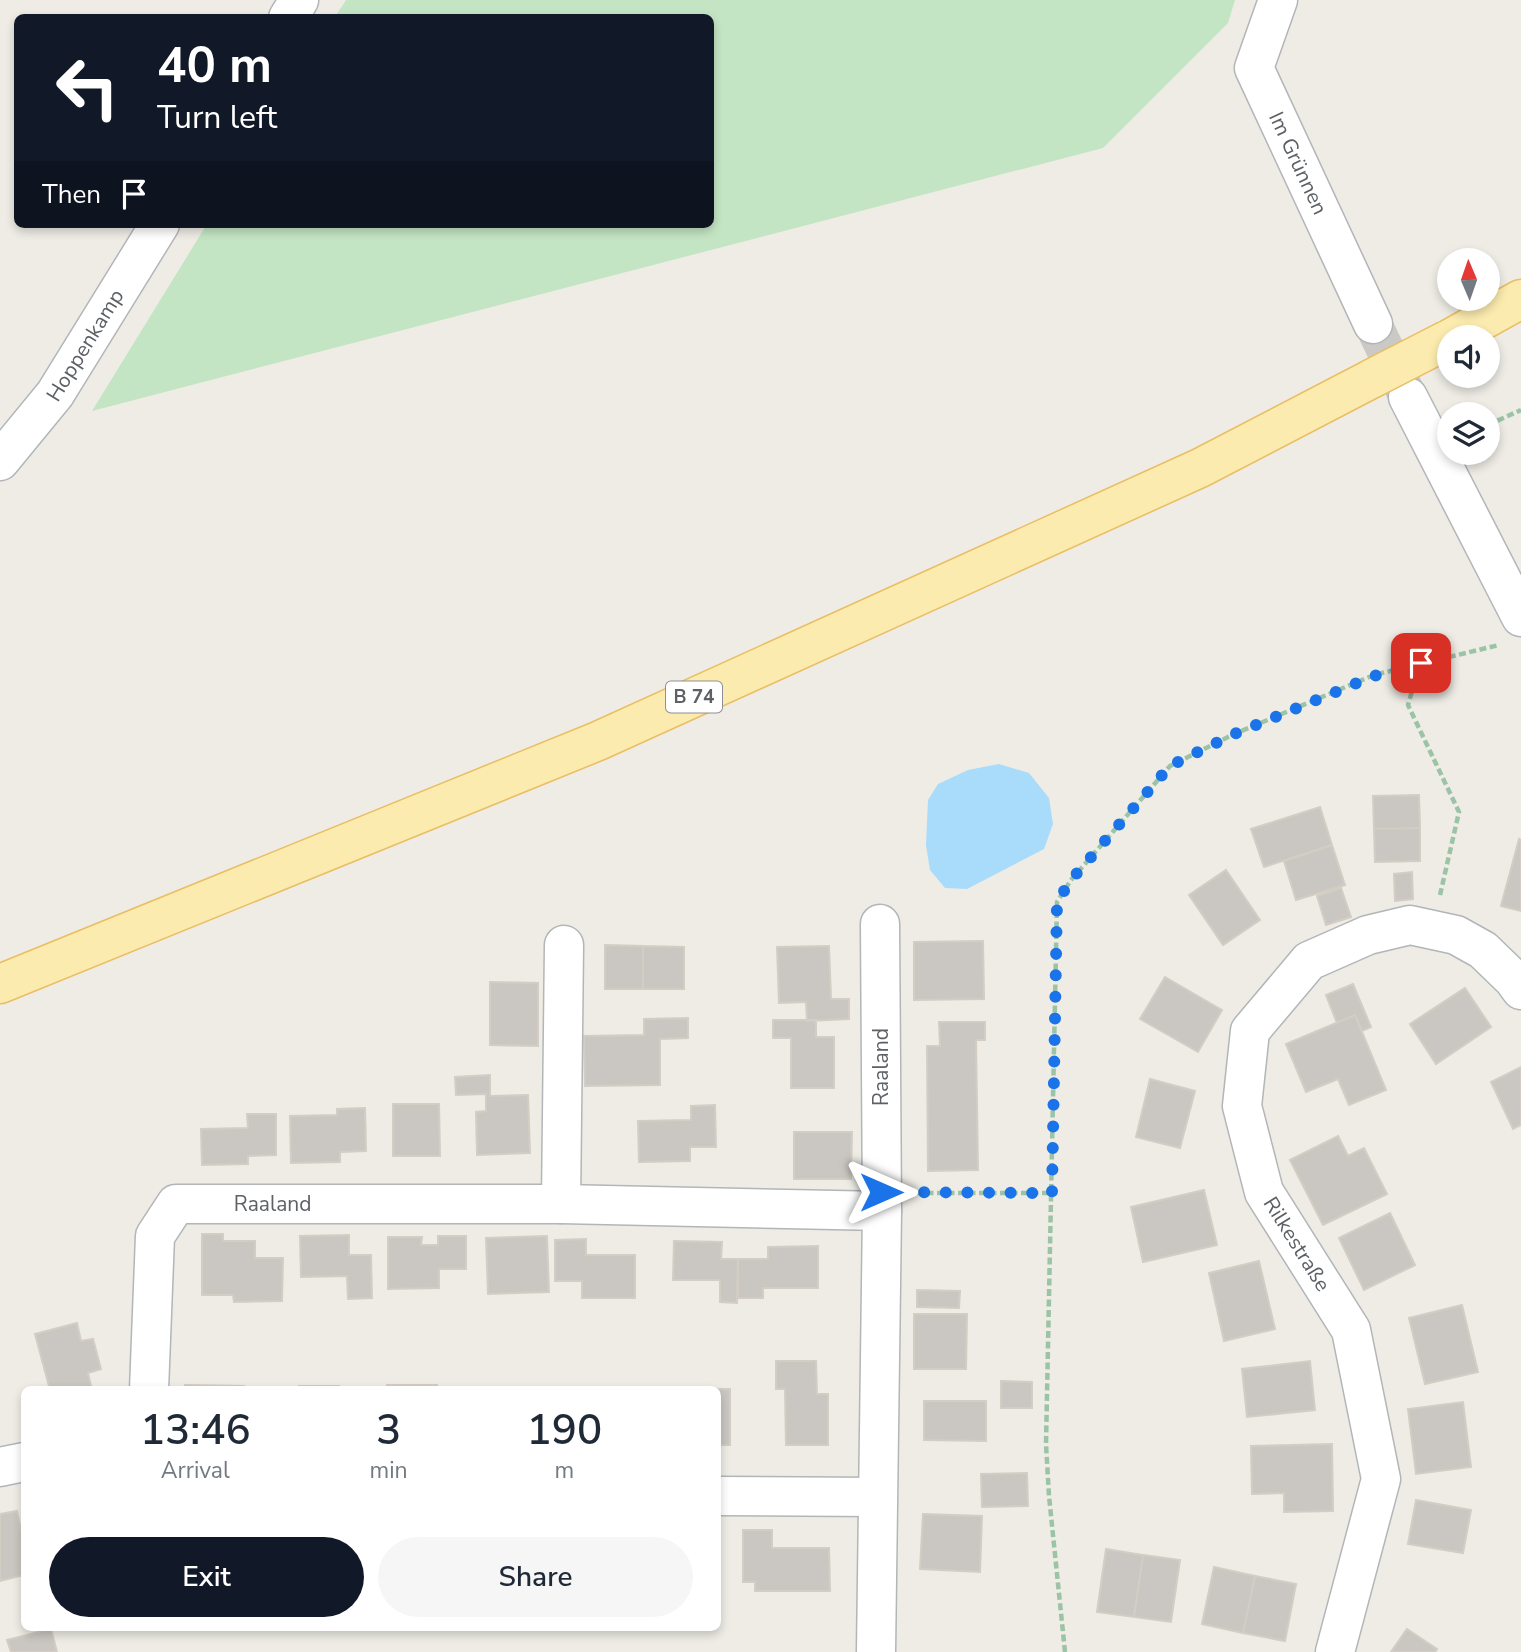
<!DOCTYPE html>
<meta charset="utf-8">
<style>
:root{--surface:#fff;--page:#f6f6f7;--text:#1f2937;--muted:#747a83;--accent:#111827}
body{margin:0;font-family:"Nunito Sans",sans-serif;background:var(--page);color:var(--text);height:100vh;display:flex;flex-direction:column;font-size:26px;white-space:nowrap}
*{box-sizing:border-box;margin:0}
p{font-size:23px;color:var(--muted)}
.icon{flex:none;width:38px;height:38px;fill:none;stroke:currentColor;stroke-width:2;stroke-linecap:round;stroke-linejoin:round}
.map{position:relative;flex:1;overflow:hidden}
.side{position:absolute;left:21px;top:1386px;width:700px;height:245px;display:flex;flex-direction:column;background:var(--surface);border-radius:10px;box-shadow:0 4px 10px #0003}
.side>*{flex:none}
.banner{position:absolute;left:14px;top:14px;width:700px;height:214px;border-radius:10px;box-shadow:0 4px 10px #0003;background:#111827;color:#fff;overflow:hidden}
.needle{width:46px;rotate:358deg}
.controls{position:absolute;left:1437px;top:248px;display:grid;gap:14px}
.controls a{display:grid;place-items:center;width:63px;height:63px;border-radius:50%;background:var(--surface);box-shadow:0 4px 10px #0003;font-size:35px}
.pin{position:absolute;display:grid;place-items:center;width:60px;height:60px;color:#fff;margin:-30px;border-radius:14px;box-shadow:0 4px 10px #0006}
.me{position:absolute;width:77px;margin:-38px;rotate:90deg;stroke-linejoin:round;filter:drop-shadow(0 0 5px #0008)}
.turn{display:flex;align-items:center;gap:24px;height:147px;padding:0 28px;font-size:32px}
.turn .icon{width:91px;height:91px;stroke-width:2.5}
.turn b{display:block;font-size:49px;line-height:60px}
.then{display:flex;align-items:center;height:66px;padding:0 28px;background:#0003;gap:14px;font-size:26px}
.eta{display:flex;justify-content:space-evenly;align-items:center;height:119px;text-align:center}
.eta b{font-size:42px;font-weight:600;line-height:49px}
.primary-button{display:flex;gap:14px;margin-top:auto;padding:14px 28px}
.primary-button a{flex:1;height:80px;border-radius:42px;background:var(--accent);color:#fff;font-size:28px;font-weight:600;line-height:80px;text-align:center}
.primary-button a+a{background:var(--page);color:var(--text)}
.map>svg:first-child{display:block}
.green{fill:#c4e5c3}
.water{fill:#a9dbfb}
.building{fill:#cac7c2;stroke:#d3cdc4;stroke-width:2}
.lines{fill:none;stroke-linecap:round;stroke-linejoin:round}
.street-tunnel{stroke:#cac9c5;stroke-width:38;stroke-dasharray:38 19;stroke-linecap:butt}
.street-casing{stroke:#b2b6b9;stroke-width:41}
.primary-casing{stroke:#eabe62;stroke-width:41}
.path{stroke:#9bc3a5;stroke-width:4.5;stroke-dasharray:7 3.5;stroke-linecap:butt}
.street{stroke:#fff;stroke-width:38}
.primary{stroke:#fbebae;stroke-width:38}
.primary-bridge-casing{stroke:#eabe62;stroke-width:41;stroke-linecap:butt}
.primary-bridge{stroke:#fbebae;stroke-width:38}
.route{stroke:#1a73e8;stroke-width:12;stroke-dasharray:0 21.6}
.labels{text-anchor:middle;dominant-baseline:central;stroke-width:6;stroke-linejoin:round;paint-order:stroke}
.shield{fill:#fff;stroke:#8e9093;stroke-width:2}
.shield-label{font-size:19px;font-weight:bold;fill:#5d6165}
.street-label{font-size:21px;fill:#5d6165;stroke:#fff}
</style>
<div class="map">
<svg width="1521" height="1652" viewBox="0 0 1521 1652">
<rect width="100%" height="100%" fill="#eeece5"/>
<path class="green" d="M346,0H1235L1228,23L1103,148L92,411L207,224H710V18L335,17Z"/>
<path class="water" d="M999,764L1029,773L1049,798L1053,824L1044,849L967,889L945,888L930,870L926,845L928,800L938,784L968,770Z"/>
<path class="building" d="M1419,795L1420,828L1374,829L1373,796Z
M1320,807L1332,845L1264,867L1251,829Z
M1420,828V861L1375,862L1374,829Z
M1519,839L1521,840V911L1501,906Z
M1332,845L1345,885L1296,900L1284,861Z
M1226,870L1260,920L1223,945L1189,895Z
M1412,872L1413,899L1395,901L1394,874Z
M1341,888L1351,917L1326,925L1317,896Z
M983,941L984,999L914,1000V942Z
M605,945L643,946V989H605Z
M643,946L684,947V989H643Z
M829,946L831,999H849V1019L807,1021L806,1002L779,1003L777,947Z
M1165,977L1222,1010L1198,1052L1140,1019Z
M490,982L538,983V1046L490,1045Z
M1353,984L1371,1027L1362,1031L1355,1015L1337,1023L1326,995Z
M1465,988L1491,1027L1436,1064L1410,1024Z
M1355,1015L1386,1090L1349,1105L1338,1079L1306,1092L1286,1044Z
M688,1018V1038L660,1039V1085L585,1086L584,1036L644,1035V1019Z
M773,1020H816V1037H834V1088H791V1038H773Z
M939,1022H985V1040H976L978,1170L928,1171L927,1046H940Z
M1521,1067V1125L1513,1129L1491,1082Z
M490,1075V1096L528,1095L530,1153L477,1155L476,1112L486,1111V1094L456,1095L455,1077Z
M1150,1079L1195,1091L1180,1148L1136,1137Z
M393,1104H439L440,1156H393Z
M715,1105L716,1147H690V1161L639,1162L638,1121L691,1120V1106Z
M365,1108L366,1151L340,1152V1162L291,1163L290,1116L337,1115V1109Z
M247,1114H276V1155L248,1156V1164L202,1165L201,1129L248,1128Z
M794,1132H852L851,1179H794Z
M1338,1136L1348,1156L1364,1148L1387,1194L1323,1225L1290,1160Z
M1204,1190L1217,1245L1143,1262L1131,1207Z
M1390,1213L1415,1265L1364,1290L1339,1238Z
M202,1234H223V1241H255V1258H283L282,1301L234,1302L233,1295H202Z
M349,1235V1255H371L372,1298L348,1299L347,1276L301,1277L300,1236Z
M438,1236H466V1269H439V1288L388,1289V1237H422L421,1245H438Z
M547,1236L549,1292L488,1294L486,1238Z
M586,1239V1255H635V1298H582V1281H555V1240Z
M674,1241L722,1242L721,1259H738L737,1303L720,1302V1280H673Z
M818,1246V1288H763V1298H738V1259H768V1247Z
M1259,1261L1275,1329L1224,1341L1209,1273Z
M917,1290L960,1291L959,1308L917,1307Z
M1462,1305L1478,1372L1425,1384L1409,1318Z
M914,1314H967L966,1369H914Z
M77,1323L81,1341L93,1339L101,1369L88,1373L92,1390H50L35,1334Z
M776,1361H816L817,1394H828V1445H786L785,1389H776Z
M1310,1361L1315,1410L1247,1417L1242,1369Z
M1001,1381L1032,1382V1408H1001Z
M185,1385L244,1386V1390H185Z
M387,1385H437V1390H387Z
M299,1386H339V1390H299Z
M691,1389H730V1445H718V1390Z
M924,1401H986V1441L924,1440Z
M1463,1402L1471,1467L1416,1474L1408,1409Z
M1332,1444L1333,1511L1284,1512V1493L1252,1494L1251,1446Z
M1027,1473L1028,1506L982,1507L981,1474Z
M1416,1500L1471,1510L1463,1553L1408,1544Z
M17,1511L24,1544V1575L0,1581V1514Z
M923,1514L982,1516L980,1572L920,1569Z
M743,1530H772V1548H829L830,1591H755V1582H743Z
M1106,1549L1143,1555L1134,1617L1097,1612Z
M1143,1555L1180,1560L1171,1622L1134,1617Z
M1214,1567L1255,1576L1243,1633L1202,1624Z
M1255,1576L1296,1584L1285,1641L1243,1633Z
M51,1629L57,1652H11L7,1640Z
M1407,1629L1437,1649L1435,1652H1391Z"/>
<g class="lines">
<path class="street-tunnel" d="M1373,324L1408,397"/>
<g class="street-casing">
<g id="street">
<path id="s1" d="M1278,0L1254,68L1373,324"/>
<path d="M288,18L299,0"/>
<path d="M1408,397L1521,617"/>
<path id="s2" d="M0,461L55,394L160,224"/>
<path d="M561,1204L564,945"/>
<path id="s3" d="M149,1390L155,1236L176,1204H561L882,1211"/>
<path d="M0,1467L24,1462"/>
<path d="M718,1496L877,1497"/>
<path d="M876,1652L882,1211L880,924"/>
<path d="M1335,1652L1381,1479L1351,1330L1264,1192L1242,1106L1250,1031L1309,961L1368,935L1410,925L1456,935L1483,950L1513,979L1521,990"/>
</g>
</g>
<g class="primary-casing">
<path id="primary" d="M1451,338L1521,299
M0,984L598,741L1200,468L1373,378"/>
</g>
<path class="path" d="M1488,425L1521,410
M1440,895L1459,812L1408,705L1412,691L1444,658
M916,1193H1052
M1065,1652L1049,1496L1046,1444L1057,902L1071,880L1170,766L1232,735L1374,675L1499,645"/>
<use href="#street" class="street"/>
<use href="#primary" class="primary"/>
<g class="primary-bridge-casing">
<path id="primary-bridge" d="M1373,378L1447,340"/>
</g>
<use href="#primary-bridge" class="primary-bridge"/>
</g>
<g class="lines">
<path class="route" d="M881,1192L1052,1193L1057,902L1071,880L1170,766L1232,735L1374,676L1421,663"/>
</g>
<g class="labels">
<rect class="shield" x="666" y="681.5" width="56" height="31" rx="5"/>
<g class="shield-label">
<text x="694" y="697">B 74</text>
</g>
<g class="street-label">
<text stroke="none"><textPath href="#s1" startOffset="177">Im Grünnen</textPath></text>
<text stroke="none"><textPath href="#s2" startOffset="144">Hoppenkamp</textPath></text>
<text transform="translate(881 1067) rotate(-90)">Raaland</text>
<text stroke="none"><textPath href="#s3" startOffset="289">Raaland</textPath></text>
<text transform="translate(1297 1244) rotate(58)">Rilkestraße</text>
</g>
</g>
</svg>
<div class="controls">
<a><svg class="needle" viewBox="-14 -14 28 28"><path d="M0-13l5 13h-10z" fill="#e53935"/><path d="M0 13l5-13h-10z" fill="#747a83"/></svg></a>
<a><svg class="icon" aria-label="sound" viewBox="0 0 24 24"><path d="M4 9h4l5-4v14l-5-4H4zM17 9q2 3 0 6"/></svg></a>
<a><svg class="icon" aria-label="layers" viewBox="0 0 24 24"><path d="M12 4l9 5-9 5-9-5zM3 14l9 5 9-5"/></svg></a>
</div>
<div class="pin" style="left:1421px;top:663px;background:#d93025"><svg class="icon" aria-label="arrive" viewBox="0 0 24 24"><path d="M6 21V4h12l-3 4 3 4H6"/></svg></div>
<svg class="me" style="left:881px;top:1192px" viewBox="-20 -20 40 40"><path d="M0-17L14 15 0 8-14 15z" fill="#1a73e8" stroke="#fff" stroke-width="4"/></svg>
<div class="banner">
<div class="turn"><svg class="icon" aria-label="left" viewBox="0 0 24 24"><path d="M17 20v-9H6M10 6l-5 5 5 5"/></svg><div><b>40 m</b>Turn left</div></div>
<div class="then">Then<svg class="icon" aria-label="arrive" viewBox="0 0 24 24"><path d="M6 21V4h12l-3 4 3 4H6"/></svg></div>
</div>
<section class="side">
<div class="eta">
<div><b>13:46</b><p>Arrival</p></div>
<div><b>3</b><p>min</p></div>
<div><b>190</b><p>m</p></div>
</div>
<div class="primary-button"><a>Exit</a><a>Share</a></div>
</section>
</div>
